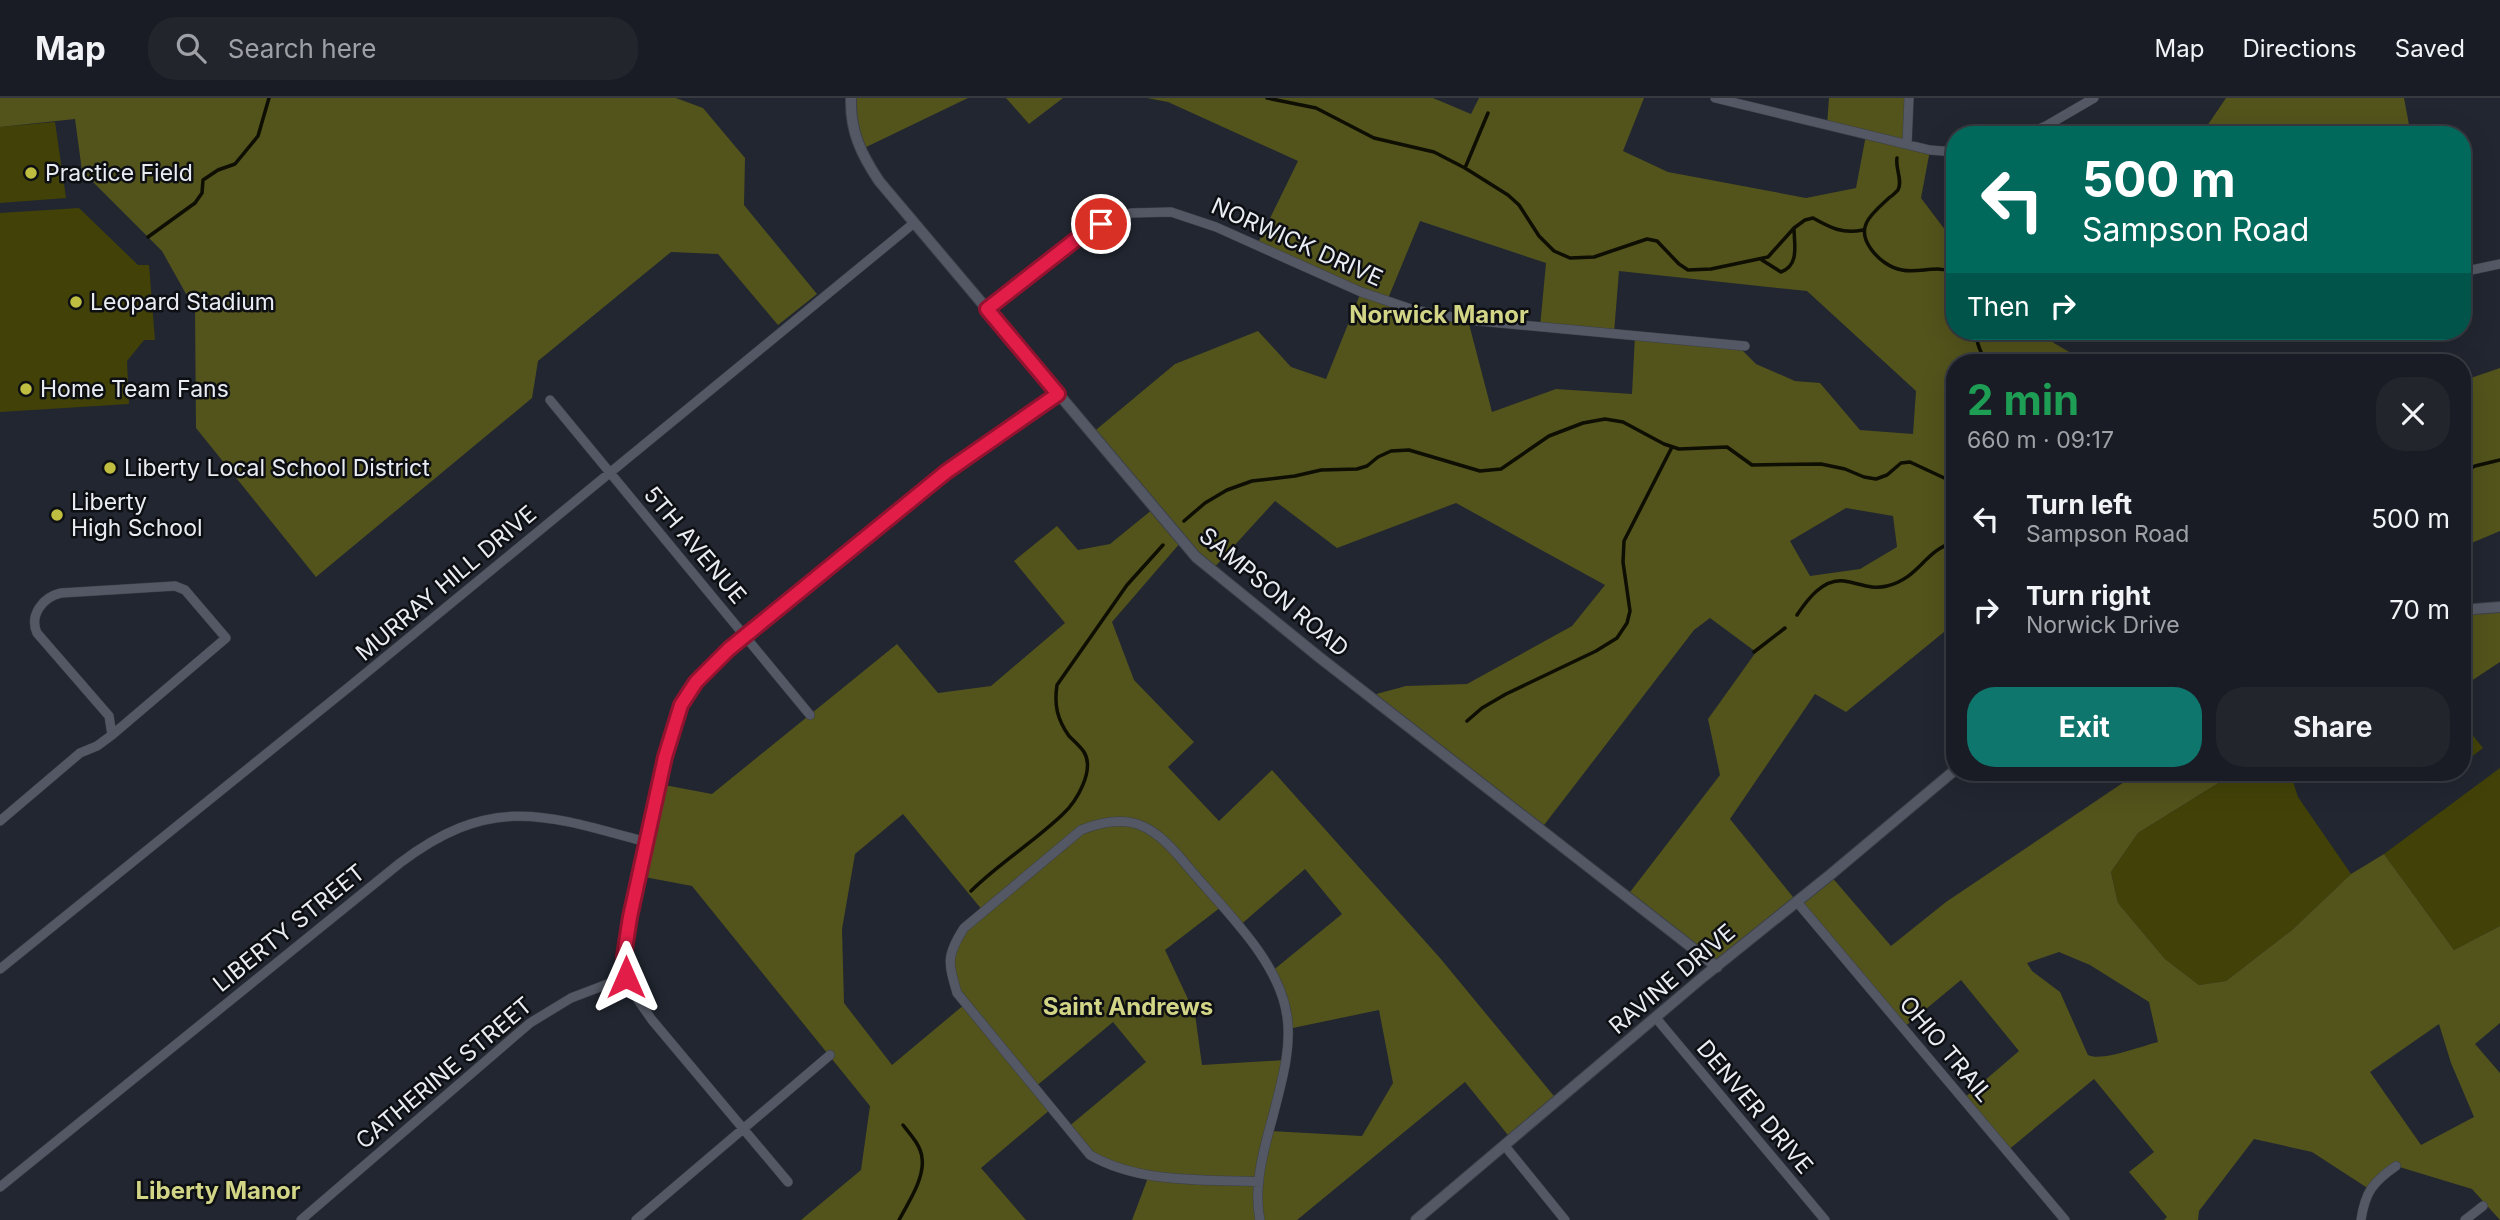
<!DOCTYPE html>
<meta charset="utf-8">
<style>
:root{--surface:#191c24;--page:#22252c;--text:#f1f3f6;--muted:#9fa1a6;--line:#373a41;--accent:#0f766e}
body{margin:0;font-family:Inter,sans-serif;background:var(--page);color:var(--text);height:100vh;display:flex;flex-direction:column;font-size:26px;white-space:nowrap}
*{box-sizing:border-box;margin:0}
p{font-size:23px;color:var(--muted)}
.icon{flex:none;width:38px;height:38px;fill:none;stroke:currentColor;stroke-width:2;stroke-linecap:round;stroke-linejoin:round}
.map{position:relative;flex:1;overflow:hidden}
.panel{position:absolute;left:1946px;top:256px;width:525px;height:427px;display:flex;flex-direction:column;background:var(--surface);border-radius:28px;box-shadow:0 7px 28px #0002,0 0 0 2px var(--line)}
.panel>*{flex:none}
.guide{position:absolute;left:1946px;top:28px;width:525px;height:214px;border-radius:28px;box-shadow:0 7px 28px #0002,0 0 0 2px var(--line);background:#00695c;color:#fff;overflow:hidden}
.pin{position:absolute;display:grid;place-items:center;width:60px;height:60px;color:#fff;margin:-30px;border:4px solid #fff;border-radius:50%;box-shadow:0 2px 7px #0007}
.me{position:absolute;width:77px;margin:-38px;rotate:0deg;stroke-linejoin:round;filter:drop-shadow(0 0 5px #0008)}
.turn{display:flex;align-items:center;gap:24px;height:147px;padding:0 21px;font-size:32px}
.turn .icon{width:91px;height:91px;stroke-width:2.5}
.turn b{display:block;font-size:49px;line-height:60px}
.then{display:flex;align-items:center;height:66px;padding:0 21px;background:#0003;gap:14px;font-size:26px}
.round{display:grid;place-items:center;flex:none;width:74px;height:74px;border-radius:28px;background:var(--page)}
.summary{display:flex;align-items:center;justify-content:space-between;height:119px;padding:0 21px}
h1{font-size:42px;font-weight:700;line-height:52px;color:#1e9e55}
.button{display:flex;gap:14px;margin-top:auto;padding:14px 21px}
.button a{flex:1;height:80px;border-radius:28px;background:var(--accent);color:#fff;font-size:28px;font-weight:700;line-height:80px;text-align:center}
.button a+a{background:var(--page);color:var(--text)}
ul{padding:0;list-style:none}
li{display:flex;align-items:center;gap:21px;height:91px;padding:0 21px}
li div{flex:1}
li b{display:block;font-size:26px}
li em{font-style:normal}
header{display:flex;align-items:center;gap:42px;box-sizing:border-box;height:98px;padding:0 35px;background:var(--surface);border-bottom:2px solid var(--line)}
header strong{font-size:33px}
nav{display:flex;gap:38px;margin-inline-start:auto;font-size:24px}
.search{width:490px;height:63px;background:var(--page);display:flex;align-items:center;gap:18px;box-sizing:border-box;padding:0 24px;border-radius:28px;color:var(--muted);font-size:26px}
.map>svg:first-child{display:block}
.green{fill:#424208}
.forest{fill:#53531c;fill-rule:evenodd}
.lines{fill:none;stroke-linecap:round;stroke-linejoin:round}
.stream{stroke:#0e0e03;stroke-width:3.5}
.minor-casing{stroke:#3c4048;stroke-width:10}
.tertiary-casing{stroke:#3c4048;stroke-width:12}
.minor{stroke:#535864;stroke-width:9}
.tertiary{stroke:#535864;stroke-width:10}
.route-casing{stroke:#92132f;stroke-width:18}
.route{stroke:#e11d48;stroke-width:12}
.poi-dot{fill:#bfbe41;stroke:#0d0f13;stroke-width:2.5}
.labels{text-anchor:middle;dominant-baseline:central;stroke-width:5;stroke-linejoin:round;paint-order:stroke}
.poi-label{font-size:23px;fill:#e9edf3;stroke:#0d0f13;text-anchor:start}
.street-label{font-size:23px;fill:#e9edf3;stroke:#0d0f13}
.neighbourhood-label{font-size:24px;font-weight:bold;fill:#d3d586;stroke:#0d0f13}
</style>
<header>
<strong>Map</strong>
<div class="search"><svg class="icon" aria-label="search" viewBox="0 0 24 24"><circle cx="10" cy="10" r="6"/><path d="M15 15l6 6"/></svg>Search here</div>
<nav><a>Map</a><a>Directions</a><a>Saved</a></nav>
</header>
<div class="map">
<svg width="2500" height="1122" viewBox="0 0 2500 1122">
<rect width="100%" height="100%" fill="#212630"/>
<path class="green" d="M55,24L66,100L0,105V29Z
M79,110L138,167H149L155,242H144L127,263L129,306L0,314V115Z
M2462,624L2483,650L2462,666Z
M2500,670V828L2454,852L2384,756Z
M2236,674H2290L2298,699L2351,776L2292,832L2226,883L2199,887L2165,861L2118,805L2111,774L2138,735Z"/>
<path class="forest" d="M0,0H676L703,10L745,60L744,107L817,196L778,227L718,156L671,154L538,263L532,300L316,479L196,330L195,212L162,153L82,73L75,21L0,29Z
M851,0H968L860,52Z
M1006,0H1063L1029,26Z
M1147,0H1433L1471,16L1479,0H1644L1623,53L1668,74L1806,100L1856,90L1866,37L1827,27L1829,0H1909L1907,45L1930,52L1921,100L1955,145V233H2040L2054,245L2086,264H1955V525L1846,614L1815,596L1730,721L1797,804L1830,777L1891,848L1946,804L2139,674H2236L2138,735L2111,774L2118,805L2165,861L2199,887L2226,883L2292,832L2351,776L2384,756L2454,852L2500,828V925L2475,946L2500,975V1122L2472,1091L2396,1068L2369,1091L2312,1054L2254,1041L2199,1113L2198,1122H2164L2167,1119L2129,1074L2154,1054L2094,981L2007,1053L1963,1001L2019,953L1961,882L1903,930L1797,804L1717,869L1627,798L1720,677L1708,621L1756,554L1710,520L1694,532L1541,731L1369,598L1406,588L1467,586L1572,528L1605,487L1456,405L1337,450L1275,403L1211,473L1181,444L1112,524L1134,582L1194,644L1168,669L1219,723L1272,672L1440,860L1558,1003L1512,1042L1465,984L1297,1122H1132L1149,1077L1093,1059L1067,1030L1146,964L1113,924L1034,990L1051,1011L981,1070L1026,1122H801L861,1072L870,1008L692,788L639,778L659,686L712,696L897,546L938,595L991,588L1065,525L1014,463L1057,428L1078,452L1110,446L1153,411L1091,336L1175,266L1258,233L1291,269L1326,281L1361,194L1257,147L1298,63L1168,4ZM1420,123L1546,165L1540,229L1614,235L1619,173L1807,193L1916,293L1913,336L1860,332L1820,285L1795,283L1756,266L1737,247L1635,237L1632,296L1556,291L1492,314L1468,222L1387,203ZM1846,410L1893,418L1897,449L1860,471L1810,478L1790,443ZM903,716L983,813L951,851L957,895L965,906L892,967L844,905L842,831L855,756ZM1305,771L1342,816L1271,874L1288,931L1379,912L1393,985L1362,1038L1269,1033L1285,962L1202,967L1195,916L1165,852L1221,809L1238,829ZM2059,854L2090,867L2149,904L2158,944C2142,948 2101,964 2088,957L2060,894L2032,873L2027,865ZM2439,926L2451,965L2474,1019L2421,1047L2370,974Z
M2226,0H2404L2411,37H2213L2207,28Z
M2500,270V433L2462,449V283Z
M2500,509V564L2462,589V512Z"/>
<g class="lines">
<path class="stream" d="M1267,0L1316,10L1374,40L1434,54L1465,70L1508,97L1519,107L1539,138L1554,153L1570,160L1594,159L1647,141L1657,143L1679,166L1688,172L1711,171L1768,159L1794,130L1805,122L1813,120C1831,130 1842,136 1863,132
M1897,60C1895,70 1903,83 1898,92C1898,92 1891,99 1890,99C1873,115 1854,128 1871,151C1878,161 1890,170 1902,172C1919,176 1937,166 1955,175
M1465,70L1488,15
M148,139L195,105L202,95L203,82L218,72L235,66L258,38L269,0
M1762,162L1781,174C1800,167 1794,146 1794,130
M1978,233C1974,244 1982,254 1985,264
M2462,375L2475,368L2500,362
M1184,423L1205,405L1227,392L1252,383L1295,378L1321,372L1357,371L1367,368L1378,359L1391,353L1409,352L1480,373L1501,371L1549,338L1583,325L1605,321L1623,324L1664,346L1679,351L1727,349L1752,367L1821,366L1845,371L1864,379L1876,381L1887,377L1901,365L1910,364L1955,385
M1797,517C1807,502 1823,480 1844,483C1859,485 1871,492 1887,488C1920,480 1924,452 1955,444
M1754,554L1785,530
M1467,623L1482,610L1506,596L1596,553L1617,540L1627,525L1630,513L1623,464L1624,443L1672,349
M971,793C999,765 1034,744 1063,716C1077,703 1095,672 1084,654C1080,648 1074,643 1069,638C1057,621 1054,607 1057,587L1127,487L1163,447
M899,1122C908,1105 925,1080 922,1060C921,1048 911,1037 903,1027"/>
<g class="minor-casing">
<path id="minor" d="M1715,0L1930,52L1955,54
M2025,37L2046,28L2094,0
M1907,46L1909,0
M2462,174L2500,166
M987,211L1083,136L1100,126L1131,115L1171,114L1216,129L1361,194L1414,212L1468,222L1745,248
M550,302L810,617
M0,723L80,655L97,648L112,637L226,540L185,492L175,488L61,495C43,499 29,517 37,535L109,618L112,637
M1797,804L2065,1122
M0,871L349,589L914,125
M1656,920L1825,1122
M1505,1048L1565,1122
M788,1084L652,922L638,902L626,879L624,857L630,819L665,659L676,621L691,591L703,575L729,551L946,374L1058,296
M1259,1084C1203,1081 1140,1086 1090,1057L957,895C948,864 946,858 964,830L1081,732C1134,711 1156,730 1189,770C1224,812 1279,862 1287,918C1292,951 1281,986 1273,1018C1264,1050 1253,1089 1260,1122
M0,1089L400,765C491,696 545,716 646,744
M301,1122L530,925L571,900L626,879
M636,1122L830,957
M2361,1122C2365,1094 2373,1084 2396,1068
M2465,1122L2483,1108"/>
</g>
<g class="tertiary-casing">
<path id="tertiary" d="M851,0C850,33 861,56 879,83L1196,459L1319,559L1717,869
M2462,512L2500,509
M1416,1122L1703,879L1830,777L1955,672"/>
</g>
<use href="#minor" class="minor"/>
<use href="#tertiary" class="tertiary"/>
</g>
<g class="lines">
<g class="route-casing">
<path id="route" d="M626,879L624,858L630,819L665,659L681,607L696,584L729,551L946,374L1058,296L987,211L1083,136L1101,126"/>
</g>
<use href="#route" class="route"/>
</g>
<g class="poi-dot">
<circle cx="31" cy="75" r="7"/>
<circle cx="76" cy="204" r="7"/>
<circle cx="26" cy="291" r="7"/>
<circle cx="110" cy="370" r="7"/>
<circle cx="57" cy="417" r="7"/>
</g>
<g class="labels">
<g class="poi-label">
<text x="45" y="75">Practice Field</text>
<text x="90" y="204">Leopard Stadium</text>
<text x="40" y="291">Home Team Fans</text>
<text x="124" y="370">Liberty Local School District</text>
<text x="71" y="404">Liberty<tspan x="71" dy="26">High School</tspan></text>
</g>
<g class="street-label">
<text transform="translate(1297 144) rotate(24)">NORWICK DRIVE</text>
<text transform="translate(695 447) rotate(50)">5TH AVENUE</text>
<text transform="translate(446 485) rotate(-40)">MURRAY HILL DRIVE</text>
<text transform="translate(1274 494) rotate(40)">SAMPSON ROAD</text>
<text transform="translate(289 830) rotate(-39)">LIBERTY STREET</text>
<text transform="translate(1672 881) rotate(-40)">RAVINE DRIVE</text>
<text transform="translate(1946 951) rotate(50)">OHIO TRAIL</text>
<text transform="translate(444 975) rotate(-40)">CATHERINE STREET</text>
<text transform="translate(1755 1009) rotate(50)">DENVER DRIVE</text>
</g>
<g class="neighbourhood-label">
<text x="1439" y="216">Norwick Manor</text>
<text x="1128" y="908">Saint Andrews</text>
<text x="218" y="1092">Liberty Manor</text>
</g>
</g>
</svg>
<div class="pin" style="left:1101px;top:126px;background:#d93025"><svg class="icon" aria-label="arrive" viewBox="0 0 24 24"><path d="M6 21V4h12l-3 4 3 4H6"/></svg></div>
<svg class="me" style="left:626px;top:879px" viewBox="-20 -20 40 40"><path d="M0-17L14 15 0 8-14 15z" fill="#e11d48" stroke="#fff" stroke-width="4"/></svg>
<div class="guide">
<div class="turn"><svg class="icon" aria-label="left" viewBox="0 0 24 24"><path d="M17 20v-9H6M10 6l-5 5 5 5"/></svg><div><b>500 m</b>Sampson Road</div></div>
<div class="then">Then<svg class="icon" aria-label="right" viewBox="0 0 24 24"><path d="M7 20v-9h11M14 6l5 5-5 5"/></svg></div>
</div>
<section class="panel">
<div class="summary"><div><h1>2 min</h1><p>660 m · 09:17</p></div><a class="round"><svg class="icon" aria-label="close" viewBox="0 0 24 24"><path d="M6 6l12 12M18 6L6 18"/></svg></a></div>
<ul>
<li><svg class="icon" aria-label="left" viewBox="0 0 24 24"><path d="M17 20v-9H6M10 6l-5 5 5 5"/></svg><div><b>Turn left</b><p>Sampson Road</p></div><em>500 m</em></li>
<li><svg class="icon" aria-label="right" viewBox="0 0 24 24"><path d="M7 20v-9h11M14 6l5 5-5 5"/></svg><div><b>Turn right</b><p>Norwick Drive</p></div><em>70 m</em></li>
</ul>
<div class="button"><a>Exit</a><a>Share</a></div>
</section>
</div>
